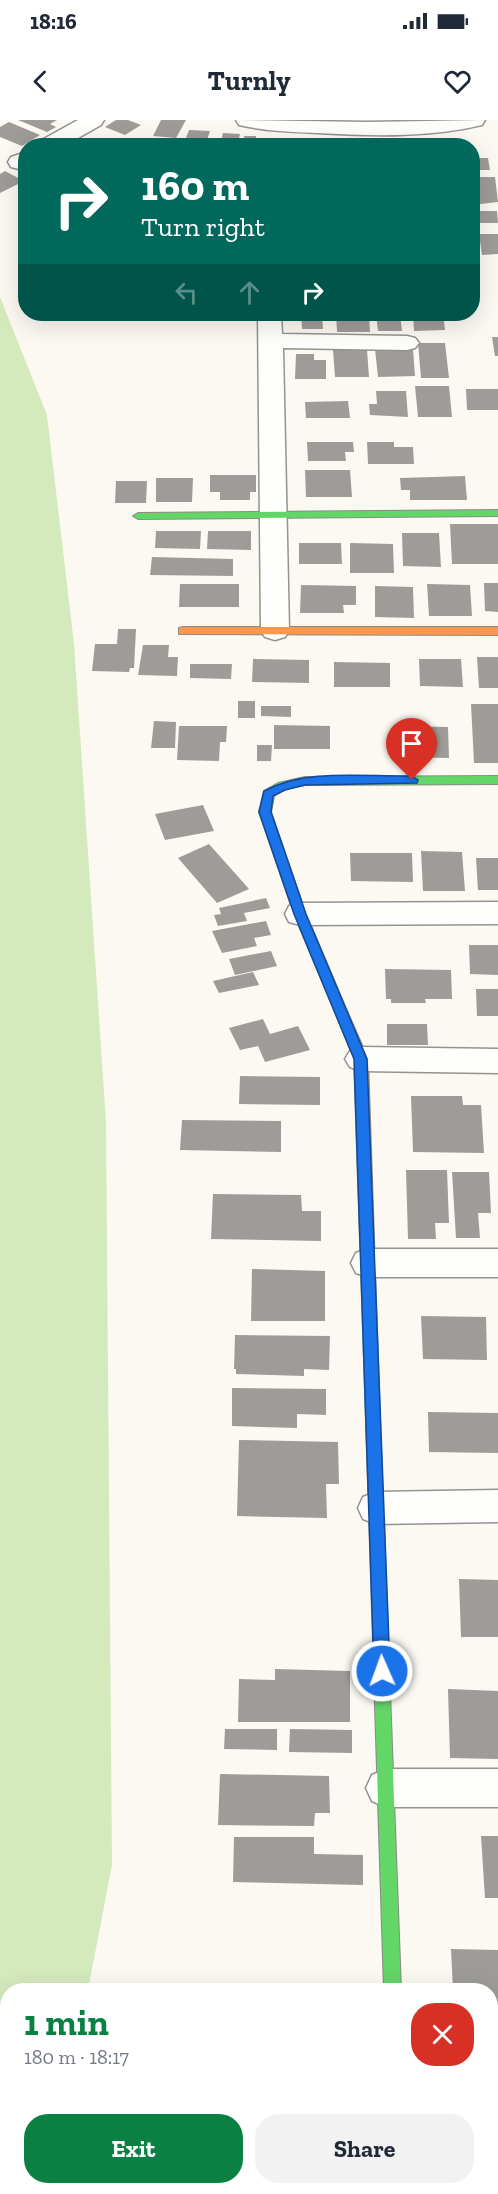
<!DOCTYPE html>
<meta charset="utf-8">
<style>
:root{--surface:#fff;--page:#f2f2f3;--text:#1f2937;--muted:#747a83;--accent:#0b8043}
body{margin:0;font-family:"Zilla Slab",serif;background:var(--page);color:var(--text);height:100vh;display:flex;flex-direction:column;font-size:22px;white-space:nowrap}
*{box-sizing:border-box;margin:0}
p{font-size:20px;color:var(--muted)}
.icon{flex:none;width:33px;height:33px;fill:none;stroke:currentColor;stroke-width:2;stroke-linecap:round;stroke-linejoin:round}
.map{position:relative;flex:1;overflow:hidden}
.sheet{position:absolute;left:0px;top:1863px;width:498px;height:212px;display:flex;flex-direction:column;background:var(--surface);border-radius:24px 24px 0 0;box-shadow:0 6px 24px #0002}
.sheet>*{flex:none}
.hud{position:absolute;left:18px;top:18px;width:462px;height:183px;border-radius:24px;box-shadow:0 6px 24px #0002;background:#00695c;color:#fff;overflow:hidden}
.pin{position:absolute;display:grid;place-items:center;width:51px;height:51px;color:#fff;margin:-62px -26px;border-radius:50% 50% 50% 0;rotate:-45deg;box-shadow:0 0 6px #0007}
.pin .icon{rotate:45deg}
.me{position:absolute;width:66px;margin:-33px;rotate:358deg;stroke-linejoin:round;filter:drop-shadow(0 0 4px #0008)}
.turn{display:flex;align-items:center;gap:21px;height:126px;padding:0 24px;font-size:27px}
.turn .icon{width:78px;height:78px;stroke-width:2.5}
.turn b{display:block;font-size:42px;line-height:51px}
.lanes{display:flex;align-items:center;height:57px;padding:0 24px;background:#0003;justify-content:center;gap:30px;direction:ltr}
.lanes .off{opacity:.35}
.round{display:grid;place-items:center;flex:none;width:63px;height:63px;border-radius:24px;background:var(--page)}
.overview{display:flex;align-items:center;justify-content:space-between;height:102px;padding:0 24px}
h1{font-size:36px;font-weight:700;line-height:45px;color:var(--accent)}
.cta{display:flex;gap:12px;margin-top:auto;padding:12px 24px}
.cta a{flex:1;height:69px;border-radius:24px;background:var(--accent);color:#fff;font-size:24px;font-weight:700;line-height:69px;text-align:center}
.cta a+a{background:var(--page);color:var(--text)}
.status{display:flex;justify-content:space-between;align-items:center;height:42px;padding:0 30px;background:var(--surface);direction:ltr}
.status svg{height:16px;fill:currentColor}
header{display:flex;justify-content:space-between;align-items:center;height:78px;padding:0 24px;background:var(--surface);font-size:27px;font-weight:700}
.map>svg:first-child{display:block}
.forest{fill:#d4eabd}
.building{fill:#9e9c98}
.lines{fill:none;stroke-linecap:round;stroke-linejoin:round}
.street-casing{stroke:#949390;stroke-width:3}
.fast-casing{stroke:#8b8a87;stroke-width:2}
.slow-casing{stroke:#8b8a87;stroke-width:2}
.street{fill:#fefefd;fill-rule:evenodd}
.fast{fill:#63d668;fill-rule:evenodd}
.slow{fill:#ff974d;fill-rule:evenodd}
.route{fill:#1a73e8;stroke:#114b97;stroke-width:1.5}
</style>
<div class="status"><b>18:16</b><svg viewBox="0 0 49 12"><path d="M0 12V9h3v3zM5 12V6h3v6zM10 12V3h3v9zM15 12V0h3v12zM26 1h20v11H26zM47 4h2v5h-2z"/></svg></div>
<header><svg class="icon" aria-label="back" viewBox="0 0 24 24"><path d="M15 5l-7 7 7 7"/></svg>Turnly<svg class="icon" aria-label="heart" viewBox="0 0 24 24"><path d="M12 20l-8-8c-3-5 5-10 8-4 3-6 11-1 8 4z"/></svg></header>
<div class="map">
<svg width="498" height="2074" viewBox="0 0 498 2074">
<rect width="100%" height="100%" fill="#fbf9f2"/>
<path class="forest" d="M0,177L47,295L74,524L106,1002L112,1745L88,1870H8V2067H115L119,2074H0Z"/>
<path class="building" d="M18,0H57L50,4L56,7L47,12Z
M116,0H128L141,5L125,15L105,7Z
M161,0H186L176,18L153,16Z
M9,2L40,15L22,26L0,17V7Z
M189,10L210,11L205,26H183Z
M223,13L240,14L237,26H220Z
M244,16H256V26H245Z
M404,20H423L424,26H405Z
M472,38H488L490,50H472Z
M5,51L24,61L0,73V54Z
M472,57H495L498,82L472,85Z
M472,91H497L498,103H472Z
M479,114H498V134L482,135Z
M301,194H322L323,209H302Z
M336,194H369L370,212H337Z
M376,194H400L402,211H378Z
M413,194H443L445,210L414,211Z
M492,217H498V236H495Z
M418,223H445L449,258H421Z
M375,229H413L415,256L378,257Z
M333,230H367L369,257H335Z
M296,234H314V240H326V259H295Z
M415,266H449L452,297H418Z
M466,269H498V290H467Z
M376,271H406L408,297L370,295L369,284H377Z
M348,281L350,298H306L305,282Z
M307,322H353L354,332H345L346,341H308Z
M367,322H394V327H413L414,344H368Z
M305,350H350L352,377H306Z
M210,355H256V372H250V380H220V372H210Z
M465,356L467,380H410V370H401L400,358Z
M156,358H193L192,382H156Z
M116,361H147L146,383H115Z
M450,404H498V444H452Z
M156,411H201L200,429L155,428Z
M208,411H251V430L207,429Z
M402,413H439L441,447L403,446Z
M299,423H341L342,444H299Z
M350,423L393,424L394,453H350Z
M152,437L233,439V456L150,455Z
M484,463H498V492L485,491Z
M180,464H239V487H179Z
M427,464L470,465L472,496H429Z
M301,465L356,466V485H343L344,493H300Z
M375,466L413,467L414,498L375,497Z
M118,509H136L134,548H130L129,552L92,551L95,524H117Z
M143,525H169L168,537H178L177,556L138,555Z
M477,537H498V568H479Z
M253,539L309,540V563L252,562Z
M419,539H461L463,567L420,566Z
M334,542L390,543V567H334Z
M190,544H232L231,559L190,558Z
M238,581H255V598H238Z
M471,584H498V643H474Z
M261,586H291V597L261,596Z
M154,601L176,602L175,628H151Z
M274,605L330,606V629H274Z
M179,606H227L226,622H220L219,641L177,640Z
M399,606L448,607L449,638L400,637Z
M257,625H272L271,641H257Z
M203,685L214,711L165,720L155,694Z
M209,724L249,769L217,783L178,738Z
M421,731L462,732L465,771H423Z
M350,733H412L413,762L351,761Z
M476,738H498V770H478Z
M266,778L270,788L244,793L247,801L218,806L214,795L221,794L219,788Z
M266,801L271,815L254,818L257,826L222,833L212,811Z
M469,825H498V855L470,854Z
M271,831L277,846L235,855L229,839Z
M385,849L451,850L452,879H425L426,883H391V879H386Z
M253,852L259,865L219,873L213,861Z
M476,869H498V896H477Z
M263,899L270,914L298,906L310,930L265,942L258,926L240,930L229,908Z
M387,904H427L428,925H387Z
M240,956L320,957V985L239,984Z
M411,976H462L463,985H481L484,1033L413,1032Z
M182,1000L281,1001V1032L180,1030Z
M406,1050H447L449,1103H435L436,1119H408Z
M452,1052H489L491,1093H478L480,1118H456Z
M213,1074L301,1075L302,1091H321V1121L211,1119Z
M252,1149L325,1151V1201H251Z
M421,1196L486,1197L487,1240L423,1239Z
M235,1215L330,1216L329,1250L304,1249V1256L236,1254V1249H234Z
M232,1268L326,1269V1295L297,1294V1308L232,1306Z
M428,1292L498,1293V1333L429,1332Z
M239,1320L338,1322L339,1364H326L327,1398L237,1396Z
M459,1459L498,1460V1517H461Z
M275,1549L350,1551V1602H238L239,1559L275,1560Z
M448,1569L498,1571V1639L450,1638Z
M225,1609H277V1630L224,1629Z
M290,1609L352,1610V1633L289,1632Z
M220,1654L329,1656L330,1693H315L314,1706L218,1705Z
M481,1716H498V1778H485Z
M234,1717H314V1734L363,1735V1765L233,1762Z
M451,1829L498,1830V1894H490V1870H453Z
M490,1929H498V2015H490Z"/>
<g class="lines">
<g class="street-casing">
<path id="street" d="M78,0H104L101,5L64,26H38L40,21Z
M236,0L367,2L485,0L482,5C428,18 372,16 317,13C291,12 265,11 239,5Z
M26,32V51L11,47L8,42L11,37Z
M258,194H281L282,214L407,216L415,218L419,223L415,228L407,230L283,228L289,511L285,517L275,520L265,517L261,511Z
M498,782V804L300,805L289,802L285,794L289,786L300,783Z
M361,927L498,929V953L361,951L350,947L345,939L350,931Z
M368,1129H498V1157H368L356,1153L351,1143L356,1133Z
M498,1370V1402L376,1404L363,1399L358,1388L363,1377L376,1372Z
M386,1649H498V1687H386L372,1681L366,1668L372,1655Z
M490,2042H498V2074H472L469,2067H490Z"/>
</g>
<g class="fast-casing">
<path id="fast" d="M498,390V396L138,399L133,396L138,393Z
M498,656V664L305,665L285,669L274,676L271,692L306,794L344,884L338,889L333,887L294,794L259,692L264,671L278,663L305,657Z
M373,1294L378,1296L380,1300L401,1870H384L366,1300L368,1296Z"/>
</g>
<g class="slow-casing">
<path id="slow" d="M183,507H498V515L179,514V508Z
M338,879L344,884L368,939L380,1300L378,1304L373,1306L368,1304L366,1300L354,939L332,884Z"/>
</g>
<use href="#street" class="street"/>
<use href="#fast" class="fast"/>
<use href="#slow" class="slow"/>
</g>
<path class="route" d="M412,656L418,660L417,663L305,665L285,670L273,676L271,692L306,794L367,939L390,1551L388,1557L382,1559L376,1557L374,1551L354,939L294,794L259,692L264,671C307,648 364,657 412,656Z"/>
</svg>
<div class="pin" style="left:412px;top:660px;background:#d93025"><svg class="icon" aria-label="arrive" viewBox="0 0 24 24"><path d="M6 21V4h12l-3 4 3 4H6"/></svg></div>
<svg class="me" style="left:382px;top:1551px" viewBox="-20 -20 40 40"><circle r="17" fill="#1a73e8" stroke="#fff" stroke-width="3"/><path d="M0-11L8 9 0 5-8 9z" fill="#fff"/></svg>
<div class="hud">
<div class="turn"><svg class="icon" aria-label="right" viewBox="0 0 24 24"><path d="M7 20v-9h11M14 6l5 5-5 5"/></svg><div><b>160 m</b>Turn right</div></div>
<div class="lanes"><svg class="icon off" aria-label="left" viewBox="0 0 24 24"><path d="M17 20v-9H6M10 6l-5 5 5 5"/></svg><svg class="icon off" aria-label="ahead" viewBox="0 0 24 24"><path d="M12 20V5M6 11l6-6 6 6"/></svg><svg class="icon" aria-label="right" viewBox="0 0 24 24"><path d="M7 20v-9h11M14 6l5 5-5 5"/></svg></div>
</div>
<section class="sheet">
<div class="overview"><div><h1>1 min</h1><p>180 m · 18:17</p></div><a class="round" style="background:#d93025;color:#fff"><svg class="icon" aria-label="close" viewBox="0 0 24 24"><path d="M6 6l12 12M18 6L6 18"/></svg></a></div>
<div class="cta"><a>Exit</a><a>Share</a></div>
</section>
</div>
